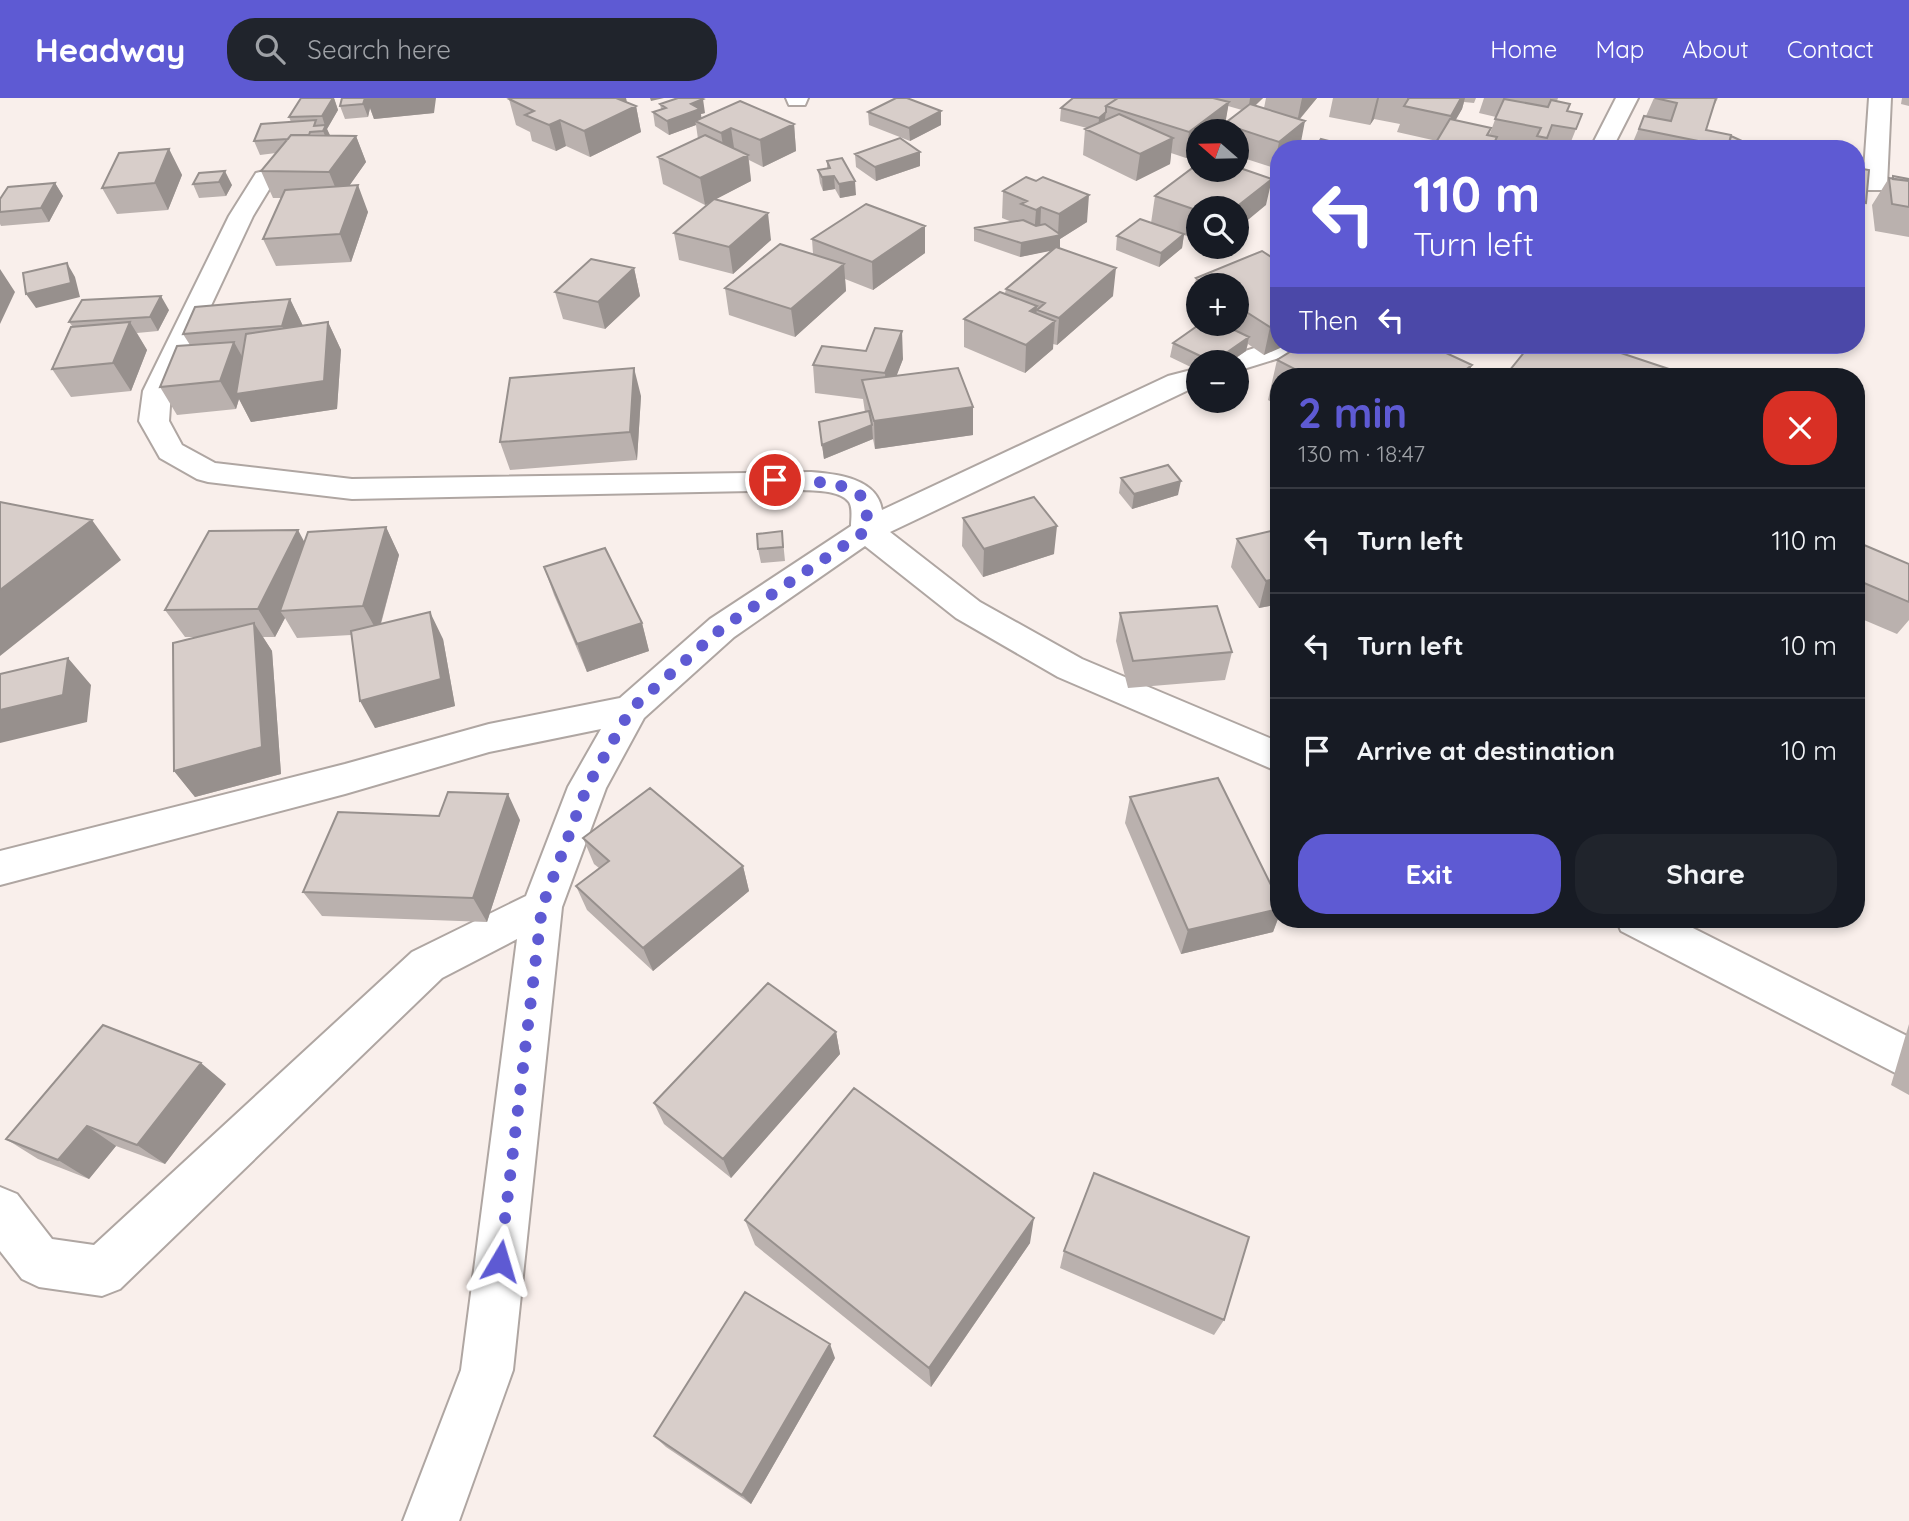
<!DOCTYPE html>
<meta charset="utf-8">
<style>
:root{--surface:#171b24;--page:#20242c;--text:#f1f3f6;--muted:#9ea1a6;--line:#363941;--accent:#5e5ad3}
body{margin:0;font-family:Quicksand,sans-serif;background:var(--page);color:var(--text);height:100vh;display:flex;flex-direction:column;font-size:26px;white-space:nowrap}
*{box-sizing:border-box;margin:0}
p{font-size:23px;color:var(--muted)}
.icon{flex:none;width:38px;height:38px;fill:none;stroke:currentColor;stroke-width:2;stroke-linecap:round;stroke-linejoin:round}
.map{position:relative;flex:1;overflow:hidden}
.panel{position:absolute;left:1270px;top:270px;width:595px;height:560px;display:flex;flex-direction:column;background:var(--surface);border-radius:28px;box-shadow:0 4px 10px #0003}
.panel>*{flex:none}
.hud{position:absolute;left:1270px;top:42px;width:595px;height:214px;border-radius:28px;box-shadow:0 4px 10px #0003;background:#5e5ad3;color:#fff;overflow:hidden}
.needle{width:46px;rotate:290deg}
.controls{position:absolute;left:1186px;top:21px;display:grid;gap:14px}
.controls a{display:grid;place-items:center;width:63px;height:63px;border-radius:50%;background:var(--surface);box-shadow:0 4px 10px #0003;font-size:35px}
.pin{position:absolute;display:grid;place-items:center;width:60px;height:60px;color:#fff;margin:-30px;border:4px solid #fff;border-radius:50%;box-shadow:0 2px 7px #0007}
.me{position:absolute;width:77px;margin:-38px;rotate:7deg;stroke-linejoin:round;filter:drop-shadow(0 0 5px #0008)}
.turn{display:flex;align-items:center;gap:24px;height:147px;padding:0 28px;font-size:32px}
.turn .icon{width:91px;height:91px;stroke-width:2.5}
.turn b{display:block;font-size:49px;line-height:60px}
.then{display:flex;align-items:center;height:66px;padding:0 28px;background:#0003;gap:14px;font-size:26px}
.round{display:grid;place-items:center;flex:none;width:74px;height:74px;border-radius:28px;background:var(--page)}
.head{display:flex;align-items:center;justify-content:space-between;height:119px;padding:0 28px}
h1{font-size:42px;font-weight:800;line-height:52px;color:var(--accent)}
.cta{display:flex;gap:14px;margin-top:auto;padding:14px 28px}
.cta a{flex:1;height:80px;border-radius:28px;background:var(--accent);color:#fff;font-size:28px;font-weight:800;line-height:80px;text-align:center}
.cta a+a{background:var(--page);color:var(--text)}
ul{padding:0;list-style:none}
li{display:flex;align-items:center;gap:21px;height:105px;padding:0 28px;border-top:2px solid var(--line)}
li div{flex:1}
li b{display:block;font-size:26px}
li em{font-style:normal}
header{display:flex;align-items:center;gap:42px;box-sizing:border-box;height:98px;padding:0 35px;background:var(--accent);color:#fff}
header strong{font-size:33px}
nav{display:flex;gap:38px;margin-inline-start:auto;font-size:24px}
.search{width:490px;height:63px;background:var(--page);display:flex;align-items:center;gap:18px;box-sizing:border-box;padding:0 24px;border-radius:28px;color:var(--muted);font-size:26px}
.map>svg:first-child{display:block}
.lines{fill:none;stroke-linecap:round;stroke-linejoin:round}
.minor-casing{stroke:#afa6a2;stroke-width:4}
.minor{fill:#fff;fill-rule:evenodd}
.wall{fill:#bab1ae;fill-rule:evenodd}
.shaded-wall{fill:#97908d}
.building{fill:#d8ceca;stroke:#97908d;stroke-width:2}
.route{stroke:#5e5ad3;stroke-width:12;stroke-dasharray:0 21.6}
</style>
<header>
<strong>Headway</strong>
<div class="search"><svg class="icon" aria-label="search" viewBox="0 0 24 24"><circle cx="10" cy="10" r="6"/><path d="M15 15l6 6"/></svg>Search here</div>
<nav><a>Home</a><a>Map</a><a>About</a><a>Contact</a></nav>
</header>
<div class="map">
<svg width="1909" height="1423" viewBox="0 0 1909 1423">
<rect width="100%" height="100%" fill="#f9efeb"/>
<g class="lines">
<g class="minor-casing">
<path id="minor" d="M786,0H808L805,7H789Z
M1616,0H1638L1612,51H1590Z
M1869,0H1891L1887,87L1883,92H1867L1863,87Z
M264,73L272,75L276,80L253,118L171,293L169,323L182,347L215,365L352,381L811,374C837,376 877,380 882,412L1168,278L1199,270V287L890,434L980,504L1082,561L1279,644V674L1058,579L956,520L865,448L734,539L644,620L606,690L562,809L513,1272L459,1423H403L461,1272L517,841L442,880L120,1191L102,1198L39,1189L22,1181L0,1153V1089L17,1096L52,1141L94,1147L412,854L526,798L568,689L601,631L489,654L345,696L0,787V753L345,666L489,626L620,600L710,521L851,428C851,421 853,410 849,404C839,391 811,393 797,392L352,401L208,384L197,381L160,360L139,323L143,293L229,118L256,75Z
M1279,242V247H1306L1302,253L1237,273V264H1224L1227,259Z
M1616,821H1675L1909,939V982L1621,833Z"/>
</g>
<use href="#minor" class="minor"/>
</g>
<path class="wall" d="M301,0H334L338,12L327,31L330,37L356,38L366,64L349,88L368,114L351,164L276,168L263,141L281,100H273L261,73L276,55L260,57L254,43L291,24L289,19Z
M342,0L434,15L374,21L370,10L368,19L345,21L340,8Z
M512,0H626L627,5L636,8L641,34L590,59L566,48L556,53L532,43L530,34L516,27L509,1Z
M1073,0H1263L1255,8L1264,10L1266,0H1317L1300,21V49L1298,51H1279L1274,70L1237,58V33H1222L1223,32L1186,60L1171,55L1170,66L1136,83L1083,57L1085,31L1087,30L1060,23L1061,10ZM1228,8L1242,12L1225,25Z
M1333,0H1476L1474,5L1464,4L1462,11L1455,23L1491,30L1489,38L1496,19L1479,15L1484,0H1558L1557,3L1567,13L1582,16L1568,51H1505L1494,49L1437,43L1397,34L1400,26L1374,21L1370,27L1329,19Z
M1654,0H1718L1715,6H1714L1706,32L1761,51H1630L1644,18H1646Z
M1902,0H1909V8L1901,6Z
M660,6L705,15L701,16V20L794,26L796,53L763,69L749,62L751,83L715,101L771,142L733,176L679,162L674,135L713,103L705,107L663,86L658,59L698,41L696,27L669,37L655,28L653,14L661,11Z
M868,14L941,27L910,43L869,27Z
M169,51L182,77L168,112L117,116L102,90Z
M920,54V68L876,83L856,69L855,56Z
M827,63L856,97L840,100L835,91L823,93L820,85L818,72L827,71Z
M1857,70L1866,105L1857,121Z
M199,75L232,87L226,98L199,100L193,86Z
M1893,78L1909,81V139L1875,133L1872,107L1889,80H1891Z
M55,85L63,98L49,124L1,128L0,126V101Z
M1003,93L1087,124L1060,141V151L1113,198L1057,247L1053,246V251L1025,275L964,249V221L1005,195L1006,191L1052,152L1020,159L974,143V130L1012,124L1002,120Z
M1155,98L1266,107L1237,110H1199V142L1184,137L1182,150L1159,169L1116,152L1117,138L1151,125Z
M812,141L925,155L873,192L845,181L846,193L795,239L729,217L725,190L813,156Z
M1262,153L1279,247L1264,257L1248,246L1246,253L1230,264H1199V273L1170,259L1173,245L1200,226H1237V187H1199V213L1191,208L1196,180Z
M634,170L640,198L605,231L563,221L555,194Z
M290,201L303,228L328,224L341,252L337,311L251,324L239,301L236,311L177,317L160,289L190,247L183,236Z
M169,212L158,233L137,235L147,252L131,293L71,299L52,271L73,229L69,224Z
M903,261L896,278L973,337L875,351L873,341L824,361L819,324L865,314L863,301L815,295L813,267Z
M1277,262L1472,267L1469,273L1482,278H1279V308L1268,302Z
M641,298L637,362L510,372L500,344Z
M1121,380L1178,397L1132,411L1119,395Z
M963,420L1054,456L983,479L962,448Z
M386,429L399,457L381,526L443,541L455,608L375,630L351,537L297,540L285,520L275,539H263L272,553L281,676L195,699L174,673L196,539H185L165,512L305,444Z
M1279,431V506L1259,510L1231,469L1237,441Z
M782,433L785,463L761,465L758,451Z
M1857,444L1909,466V522L1897,536L1857,519Z
M544,469L642,525L649,553L587,574L554,497Z
M1120,515L1232,554L1225,582L1128,590L1116,543Z
M1130,699L1279,803V818L1273,834L1181,856L1125,725Z
M520,722L487,824L322,818L303,794Z
M583,740L743,768L749,793L653,873L587,812L576,788L599,770L594,766Z
M1909,926V997L1891,987Z
M836,934L840,956L731,1080L664,1026L654,1005Z
M226,986L165,1066L116,1048L89,1081L38,1061L6,1041Z
M745,1122L1030,1145L931,1289L755,1147Z
M1064,1153L1224,1222L1214,1237L1060,1170Z
M835,1260L751,1406L666,1349L654,1338Z"/>
<path class="shaded-wall" d="M333,0H334L338,12L327,31L331,40L329,47L323,33L325,28L322,18Z
M365,0H436L434,15L374,21L370,10L368,19L363,6Z
M612,0H626L628,12L636,8L641,34L590,59L584,33Z
M650,0H664L651,3Z
M1250,0H1263L1248,14Z
M1302,0H1317L1297,24Z
M1377,0H1379L1374,21L1370,27Z
M1461,0H1465L1462,11L1443,44L1451,18Z
M703,1L705,15L701,16L702,25L695,23L696,27L669,37L667,23L691,6Z
M1229,4L1225,27L1224,26L1223,32L1220,33H1199V50L1186,60L1189,34Z
M941,13V27L910,43L909,30Z
M1106,14L1104,27L1098,33L1099,20Z
M560,22L566,48L556,53L549,27Z
M1305,23L1300,49L1298,51H1279V65L1274,70L1279,44Z
M794,26L796,53L763,69L760,42Z
M731,30L735,56L725,61L721,35Z
M356,38L366,64L340,101L329,74Z
M1173,40L1170,66L1136,83L1140,56Z
M169,51L182,77L168,112L155,85Z
M920,54V68L876,83L875,69Z
M748,57L751,83L705,107L700,80Z
M225,73L232,87L226,98L219,84Z
M834,78L835,91L823,93L822,79Z
M1272,81L1266,107L1237,131V110H1235Z
M855,83L856,97L840,100L839,86Z
M55,85L63,98L49,124L41,110Z
M358,87L368,114L351,164L340,136Z
M1089,97L1087,124L1060,141V151L1020,159L1021,145L1058,137L1059,116Z
M1041,109L1040,136L1034,139L1036,112Z
M768,115L771,142L733,176L729,149Z
M925,128V155L873,192L872,164Z
M1184,136L1182,150L1159,169L1161,155Z
M67,165L75,179L80,199L36,210L26,196Z
M844,166L846,193L795,239L791,211Z
M634,170L640,198L605,231L598,204Z
M1116,170L1113,198L1057,247L1059,220Z
M0,171L15,194L0,226Z
M161,198L169,212L158,233L150,219Z
M290,201L303,228L295,255L282,228Z
M1037,208L1035,235L1030,213Z
M1055,223L1053,251L1025,275L1026,247Z
M130,224L147,252L131,293L113,265Z
M328,224L341,252L337,311L251,324L239,301L236,311L220,283L234,244L249,271Z
M1279,225V247H1287L1264,257L1270,229Z
M902,233L903,261L887,303L885,275Z
M1249,239L1246,253L1230,264H1214Z
M1472,267L1467,278H1457Z
M634,270L641,298L637,362L630,334Z
M973,309V337L875,351L874,323Z
M872,327L873,341L824,361L822,347Z
M1181,383L1178,397L1132,411L1134,396Z
M92,422L121,462L0,558V492Z
M1057,428L1054,456L983,479L984,451Z
M386,429L399,457L378,535L363,508Z
M298,432L313,460L280,513L285,520L275,539L258,511Z
M1279,480V506L1259,510L1266,483Z
M430,514L443,541L455,608L375,630L360,603Z
M254,525L272,553L281,676L195,699L174,673Z
M642,525L649,553L587,574L577,546Z
M68,560L91,587L87,624L0,645V612Z
M508,696L520,722L487,824L473,800Z
M743,768L749,793L653,873L643,850Z
M1279,811V818L1273,834L1181,856L1188,832Z
M836,934L840,956L731,1080L723,1061Z
M201,965L226,986L165,1066L137,1047Z
M87,1028L116,1048L89,1081L58,1062Z
M1034,1120L1030,1145L931,1289L929,1270Z
M830,1246L835,1260L751,1406L742,1397Z"/>
<path class="building" d="M301,0H333L322,18L289,19Z
M342,0H365L363,6L340,8Z
M512,0H616L636,8L584,33L560,22L549,27L525,17L534,13L509,1Z
M678,0H700L703,1L691,6L700,11L667,23L653,14L666,10L660,6Z
M896,0H907L941,13L909,30L868,14Z
M1073,0H1118L1106,8V14L1099,20L1061,10Z
M1118,0H1213L1229,4L1189,34L1106,8Z
M1407,0H1461L1451,18L1404,8L1409,0Z
M1655,0H1716L1706,32L1731,37L1728,49L1639,31L1644,18L1671,23L1677,5Z
M1504,1L1548,9L1551,2L1570,6L1567,13L1582,16L1576,31L1552,27L1547,40L1537,38L1541,30L1495,21Z
M740,3L794,26L760,42L731,30L721,35L695,23Z
M1250,6L1305,23L1279,44L1224,26Z
M1119,16L1173,40L1140,56L1085,31Z
M1450,21L1491,30L1487,37L1497,39L1491,51H1432Z
M316,22L314,28L326,27L323,33L310,34L309,37H291L288,41L254,43L261,26Z
M291,37L356,38L329,74L261,73Z
M705,37L748,57L700,80L658,59Z
M1731,38L1757,50L1739,46L1737,51H1729L1728,50Z
M900,40L920,54L875,69L855,56Z
M1321,41L1360,51H1314Z
M1739,46L1761,51H1738Z
M169,51L155,85L102,90L119,55Z
M842,60L855,83L839,86L834,78L822,79L818,72L830,70L827,63Z
M1199,65V72H1237V69L1272,81L1235,110H1199V113L1155,98Z
M1857,70L1869,72L1866,105L1857,103Z
M225,73L219,84L193,86L199,75Z
M1893,78L1909,81V83L1893,81Z
M1026,79L1036,83L1043,79L1089,97L1059,116L1041,109L1036,112L1021,106L1027,103L1003,93Z
M1889,80L1909,83V109L1892,106Z
M55,85L41,110L0,114V101L8,89Z
M358,87L340,136L263,141L285,92Z
M714,101L768,115L729,149L674,135Z
M866,106L925,128L872,164L812,141Z
M1140,121L1184,136L1161,155L1117,138Z
M1023,122L1036,128L1045,126L1061,137L1021,145L974,130Z
M780,146L844,166L791,211L725,190Z
M1056,149L1116,170L1059,220L1037,212L1045,205L1006,191Z
M1262,153L1279,164V225L1270,229L1237,208V187H1206L1196,180Z
M591,161L634,170L598,204L555,194Z
M67,165L71,185L26,196L23,175Z
M1000,194L1037,208L1030,213L1055,223L1026,247L964,221Z
M161,198L150,219L69,224L82,202Z
M290,201L282,228L183,236L195,209Z
M130,224L113,265L52,271L71,229Z
M328,224L324,283L236,296L246,236Z
M1200,226H1222L1249,239L1213,264L1173,245Z
M875,230L902,233L885,275L813,267L822,248L866,253Z
M234,244L220,283L160,289L177,248Z
M1301,247H1429L1472,267L1457,278H1308L1277,262Z
M1530,247H1597L1690,278H1510L1506,277Z
M634,270L630,334L500,344L510,280Z
M958,270L973,309L874,323L862,282Z
M1469,273L1482,278H1467Z
M869,313L872,327L822,347L819,324Z
M1168,367L1181,383L1134,396L1121,380Z
M1034,399L1057,428L984,451L963,420Z
M0,404L92,422L0,492Z
M386,429L363,508L280,513L308,434Z
M1279,431V480L1266,483L1237,441Z
M298,432L258,511L165,512L209,433Z
M782,433L783,449L758,451L757,436Z
M1857,444L1909,466V504L1857,482Z
M605,450L642,525L577,546L544,469Z
M1217,508L1232,554L1133,563L1120,515Z
M430,514L441,581L360,603L351,533Z
M254,525L262,649L174,673L173,545Z
M68,560L63,597L0,612V576Z
M1218,680L1279,803V811L1188,832L1130,699Z
M650,690L743,768L643,850L576,788L609,763L583,740Z
M448,694L508,696L473,800L303,794L338,714L439,718Z
M768,885L836,934L723,1061L654,1005Z
M103,927L201,965L137,1047L87,1028L58,1062L6,1041Z
M854,990L1034,1120L929,1270L745,1122Z
M1094,1075L1249,1139L1224,1222L1064,1153Z
M745,1194L830,1246L742,1397L654,1338Z"/>
<g class="lines">
<path class="route" d="M500,1163L542,809L587,689L631,611L722,530L867,432C866,424 868,411 865,404C855,381 797,383 775,382"/>
</g>
</svg>
<div class="controls">
<a><svg class="needle" viewBox="-14 -14 28 28"><path d="M0-13l5 13h-10z" fill="#e53935"/><path d="M0 13l5-13h-10z" fill="#9ea1a6"/></svg></a>
<a><svg class="icon" aria-label="search" viewBox="0 0 24 24"><circle cx="10" cy="10" r="6"/><path d="M15 15l6 6"/></svg></a>
<a>+</a>
<a>−</a>
</div>
<div class="pin" style="left:775px;top:382px;background:#d93025"><svg class="icon" aria-label="arrive" viewBox="0 0 24 24"><path d="M6 21V4h12l-3 4 3 4H6"/></svg></div>
<svg class="me" style="left:500px;top:1163px" viewBox="-20 -20 40 40"><path d="M0-17L14 15 0 8-14 15z" fill="#5e5ad3" stroke="#fff" stroke-width="4"/></svg>
<div class="hud">
<div class="turn"><svg class="icon" aria-label="left" viewBox="0 0 24 24"><path d="M17 20v-9H6M10 6l-5 5 5 5"/></svg><div><b>110 m</b>Turn left</div></div>
<div class="then">Then<svg class="icon" aria-label="left" viewBox="0 0 24 24"><path d="M17 20v-9H6M10 6l-5 5 5 5"/></svg></div>
</div>
<section class="panel">
<div class="head"><div><h1>2 min</h1><p>130 m · 18:47</p></div><a class="round" style="background:#d93025;color:#fff"><svg class="icon" aria-label="close" viewBox="0 0 24 24"><path d="M6 6l12 12M18 6L6 18"/></svg></a></div>
<ul>
<li><svg class="icon" aria-label="left" viewBox="0 0 24 24"><path d="M17 20v-9H6M10 6l-5 5 5 5"/></svg><div><b>Turn left</b></div><em>110 m</em></li>
<li><svg class="icon" aria-label="left" viewBox="0 0 24 24"><path d="M17 20v-9H6M10 6l-5 5 5 5"/></svg><div><b>Turn left</b></div><em>10 m</em></li>
<li><svg class="icon" aria-label="arrive" viewBox="0 0 24 24"><path d="M6 21V4h12l-3 4 3 4H6"/></svg><div><b>Arrive at destination</b></div><em>10 m</em></li>
</ul>
<div class="cta"><a>Exit</a><a>Share</a></div>
</section>
</div>
